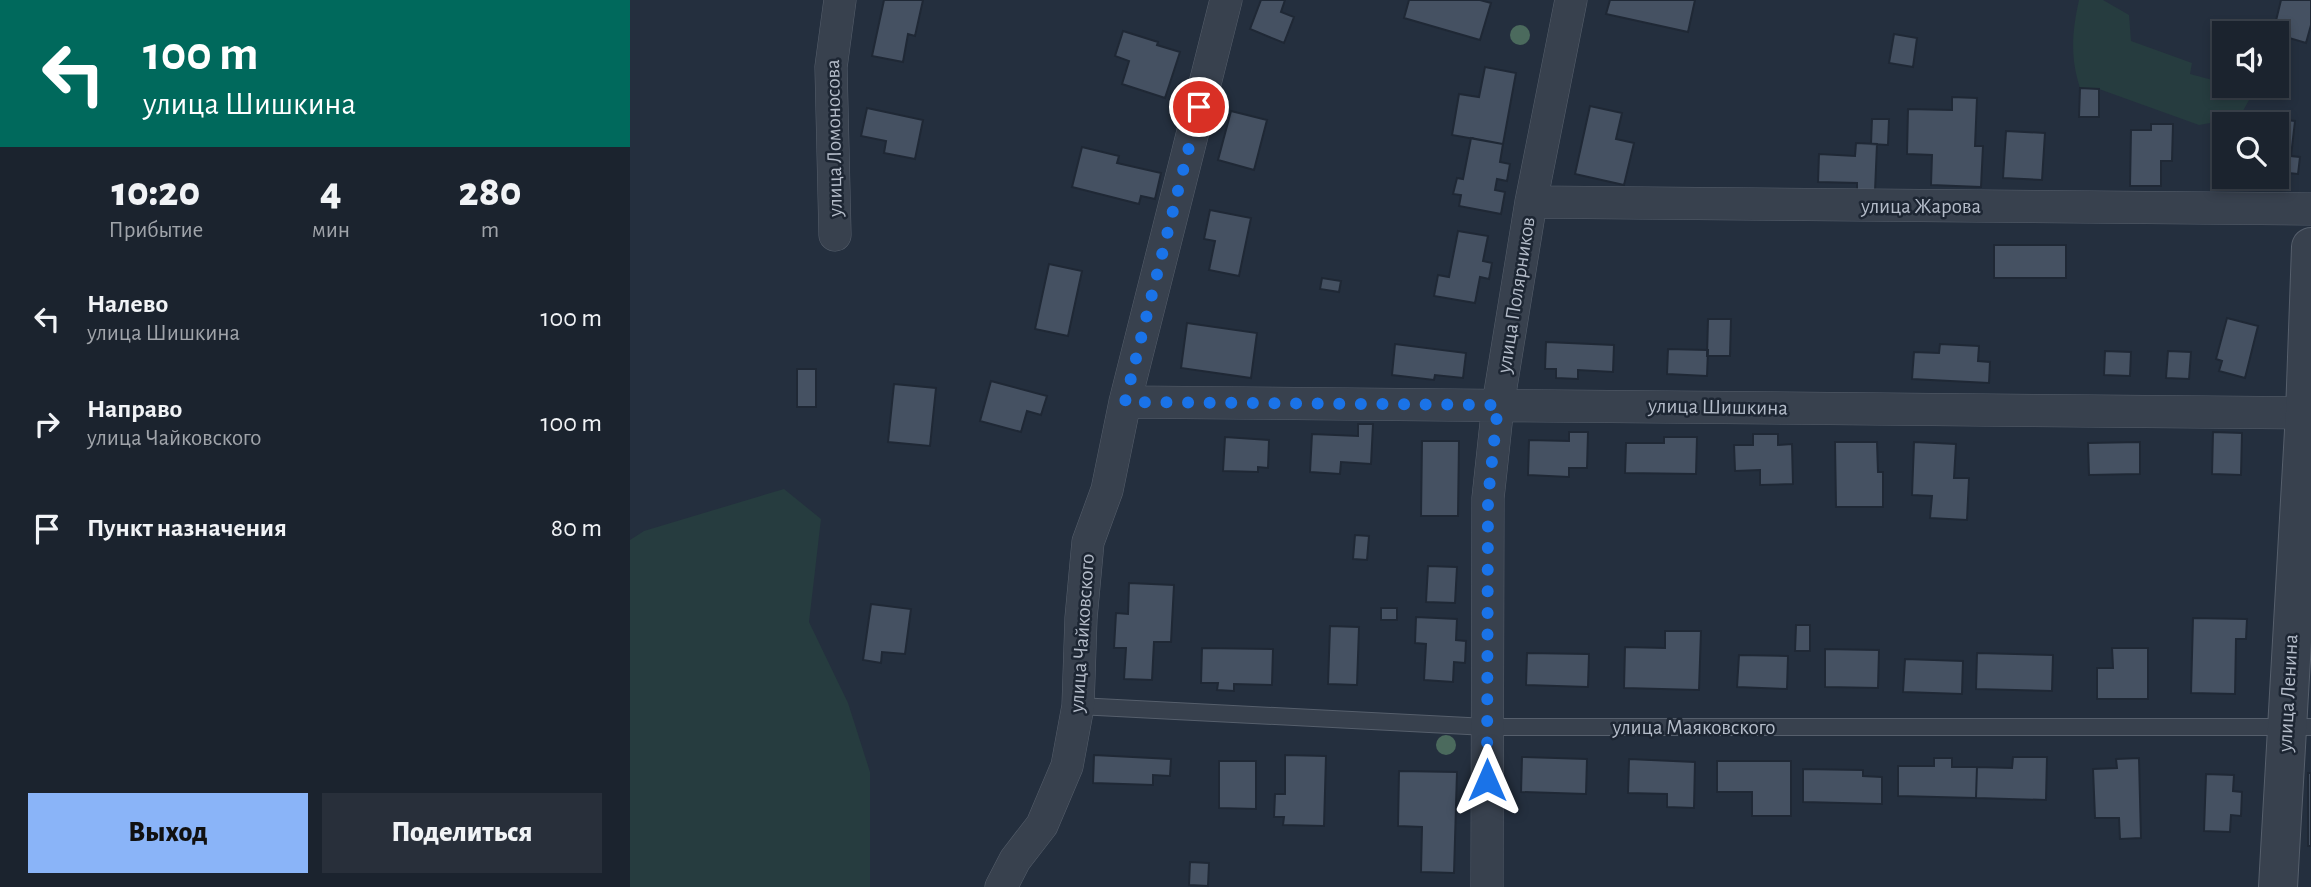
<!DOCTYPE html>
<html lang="ru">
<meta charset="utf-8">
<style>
:root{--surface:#1b232e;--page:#282f3a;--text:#f1f3f6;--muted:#a0a4aa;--line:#39404a;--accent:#8ab4f8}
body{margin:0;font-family:"Alegreya Sans",sans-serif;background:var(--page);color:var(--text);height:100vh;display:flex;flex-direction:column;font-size:26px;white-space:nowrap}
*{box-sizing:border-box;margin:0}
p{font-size:23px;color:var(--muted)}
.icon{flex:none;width:38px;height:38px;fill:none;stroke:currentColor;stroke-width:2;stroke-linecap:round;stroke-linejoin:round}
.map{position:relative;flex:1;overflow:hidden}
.drawer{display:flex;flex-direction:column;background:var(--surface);width:630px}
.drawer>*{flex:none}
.banner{background:#00695c;color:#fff;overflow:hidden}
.buttons{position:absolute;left:1582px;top:21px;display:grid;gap:14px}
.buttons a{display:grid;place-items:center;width:77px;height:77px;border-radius:0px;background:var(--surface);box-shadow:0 4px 10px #0003,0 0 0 2px var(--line);font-size:35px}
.pin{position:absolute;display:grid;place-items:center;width:60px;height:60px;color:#fff;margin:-30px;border:4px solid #fff;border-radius:50%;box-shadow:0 2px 7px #0007}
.me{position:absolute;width:77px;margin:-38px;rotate:0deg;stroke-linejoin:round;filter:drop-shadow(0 0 5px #0008)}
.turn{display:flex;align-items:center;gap:24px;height:147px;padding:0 28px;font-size:32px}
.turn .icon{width:91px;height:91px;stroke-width:2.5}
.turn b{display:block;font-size:49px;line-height:60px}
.eta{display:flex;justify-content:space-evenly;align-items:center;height:119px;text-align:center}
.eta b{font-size:42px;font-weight:800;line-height:49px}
.action{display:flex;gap:14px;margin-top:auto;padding:14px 28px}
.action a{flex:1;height:80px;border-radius:0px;background:var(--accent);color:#111;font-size:28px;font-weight:800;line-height:80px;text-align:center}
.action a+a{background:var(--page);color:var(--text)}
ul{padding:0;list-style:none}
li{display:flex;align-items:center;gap:21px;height:105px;padding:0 28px}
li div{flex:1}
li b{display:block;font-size:26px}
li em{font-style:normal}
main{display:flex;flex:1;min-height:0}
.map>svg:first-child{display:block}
.green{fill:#263c3f}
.building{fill:#455162;stroke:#1f2835;stroke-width:2}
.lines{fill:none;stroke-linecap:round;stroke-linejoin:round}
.service-casing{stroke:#565f6c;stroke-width:18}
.minor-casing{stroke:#565f6c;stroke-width:33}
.tertiary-casing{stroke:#565f6c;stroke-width:40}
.service{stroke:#38414e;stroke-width:16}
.minor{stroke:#38414e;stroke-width:32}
.tertiary{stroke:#38414e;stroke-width:38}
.tree{fill:#4b6a5d}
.route{stroke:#1a73e8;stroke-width:12;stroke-dasharray:0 21.6}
.labels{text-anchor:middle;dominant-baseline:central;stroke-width:5;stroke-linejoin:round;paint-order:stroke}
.street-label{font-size:21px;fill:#b4bcc9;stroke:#1d2633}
</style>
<main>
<section class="drawer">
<div class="banner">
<div class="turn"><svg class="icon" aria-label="left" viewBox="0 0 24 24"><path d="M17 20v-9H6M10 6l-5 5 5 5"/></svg><div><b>100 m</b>улица Шишкина</div></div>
</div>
<div class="eta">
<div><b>10:20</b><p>Прибытие</p></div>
<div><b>4</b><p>мин</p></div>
<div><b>280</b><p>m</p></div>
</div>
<ul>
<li><svg class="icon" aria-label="left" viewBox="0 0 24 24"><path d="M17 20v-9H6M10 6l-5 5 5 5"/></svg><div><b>Налево</b><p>улица Шишкина</p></div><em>100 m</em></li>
<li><svg class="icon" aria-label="right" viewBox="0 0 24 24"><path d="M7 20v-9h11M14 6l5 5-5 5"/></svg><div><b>Направо</b><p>улица Чайковского</p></div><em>100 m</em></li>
<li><svg class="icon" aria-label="arrive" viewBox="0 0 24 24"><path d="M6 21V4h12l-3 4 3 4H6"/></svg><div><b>Пункт назначения</b></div><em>80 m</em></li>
</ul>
<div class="action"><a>Выход</a><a>Поделиться</a></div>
</section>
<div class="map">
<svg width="1681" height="887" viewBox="0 0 1681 887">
<rect width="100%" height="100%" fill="#242f3e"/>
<path class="green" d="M1449,0H1473L1499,15L1501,41L1562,63L1560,74L1594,83V86L1624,91L1609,118L1569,125L1469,89L1450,88C1440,57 1442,32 1449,0Z
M154,489L191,519L179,622L218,703L240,772V887H0V540L14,531Z"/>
<path class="building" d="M254,0H293L285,36L278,34L273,62L242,56Z
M631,0H655L651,12L664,17L654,43L620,29Z
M779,0H850L861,3L850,40L774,18Z
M980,0H1065L1058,32L976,14Z
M1651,0H1681V25L1676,43L1643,33Z
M493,31L528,42L527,45L550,52L535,98L492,84L499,61L485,56Z
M1264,34L1287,38L1283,67L1259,63Z
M855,67L886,73L873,144L822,135L829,94L849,97Z
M1450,88L1469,89V117H1449Z
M1322,97L1347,98L1345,146H1353L1351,187L1301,185L1302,155L1277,154L1278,109L1322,110Z
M960,106L992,113L986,139L1004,143L994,185L945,174Z
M237,108L293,120L285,159L254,153L256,141L231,136Z
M601,111L637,120L624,170L588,160Z
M1626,117L1665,121L1661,156L1670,157L1668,174L1659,173L1658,186L1619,182L1620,177H1647V124H1625Z
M1242,119H1259L1258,145L1241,144Z
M1521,124H1543L1542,161H1531V186H1500L1501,130H1521Z
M1376,131L1415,133L1412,180L1373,178Z
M841,138L873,144L870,162L880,164L877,181L867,179L865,190L875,192L871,214L829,206L831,195L823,194L827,178L833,179Z
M1226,143L1247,144L1245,191L1227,190V183L1188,182L1189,154L1225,156Z
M452,147L489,156L487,163L531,173L525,199L511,196L509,204L442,187Z
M580,210L621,218L609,276L579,270L585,241L574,239Z
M828,231L858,236L853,261L862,263L859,279L850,277L845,303L804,296L808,275L819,277Z
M1364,245H1436V278H1364Z
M419,264L452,271L438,336L405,329Z
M692,278L711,281L709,292L690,289Z
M1597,318L1628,326L1615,378L1589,371L1592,361L1586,359Z
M1078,319H1101L1100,356H1077Z
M557,323L627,333L621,378L551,368Z
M916,342L984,345L983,372L948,370V379L926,378V369H915Z
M765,344L836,353L833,378L805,375L804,380L762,375Z
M1310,344L1349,346L1348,361L1360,362L1359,383L1282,379L1284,352L1309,353Z
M1038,349L1078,350L1077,376L1037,374Z
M1475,351L1501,352L1500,376L1474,375Z
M1538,351L1561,352L1559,379L1536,378Z
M167,369H186V407H167Z
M361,381L417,396L411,415L397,411L391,432L350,421Z
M264,384L306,388L300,446L258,442Z
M728,424H743L741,464L711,462L710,474L680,472L682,434L728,436Z
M939,432H958L957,468H939V477L898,475L899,440L939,441Z
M1583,432L1612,433L1611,475L1582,474Z
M1123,434H1148V445L1162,444L1163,484L1130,485V470L1105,471L1104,445H1123Z
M595,437L639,440L638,468L628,467V472L593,471Z
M1034,437H1067L1066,474L995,473L996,443H1034Z
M792,441H829L828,516H791Z
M1205,442H1247L1248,472H1253V507H1206Z
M1284,442L1326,444L1324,478H1339L1337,520L1300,518L1302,496L1282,495Z
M1510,442V474L1459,475L1458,443Z
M725,535L739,536L737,560L723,559Z
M798,566L827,567L825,603L796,602Z
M499,583L544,585L541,642H524L522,680L494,679L496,648H484L486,613L498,614Z
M241,604L281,609L275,654L252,652L251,663L233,660Z
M751,608H767V620H751Z
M786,617L827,619L826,640L836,641L835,663L824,662L823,682L794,680L796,644L785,643Z
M1563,618L1617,619L1616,639H1606L1605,694L1561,693Z
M1166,625H1180V651H1165Z
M700,626L729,627L727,685L698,684Z
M1035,631H1071L1069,690L994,688L995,647L1035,648Z
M572,648L643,649L642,685L604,684V691L587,690L588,683H571Z
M1482,648H1518V699H1467V668H1483Z
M1195,649L1249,650L1248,688L1195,687Z
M897,653L959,654L958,687L896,685Z
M1347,653L1423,655L1422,691L1346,689Z
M1109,655L1158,656L1157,689L1107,687Z
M1275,659L1333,661L1332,694L1273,692Z
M464,755L541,759L540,776L523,775V785L463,783Z
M655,755L696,756L694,826L653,825L654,817H644L645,794H655Z
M892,757L957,759L956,794L891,792Z
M1383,757H1417L1416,800L1346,798L1347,767L1382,768Z
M1304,758H1322V767H1347L1346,798L1268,796V766H1304Z
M1509,758L1511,838L1490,839L1489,818H1465L1463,769L1487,768L1486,759Z
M999,759L1065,762L1064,808L1037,807V794L998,793Z
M589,761H626V809L589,808Z
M1087,761H1161V816H1122V792H1087Z
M1173,769L1233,770V776L1252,777V804L1173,802Z
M769,771L827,772L824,873L791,872L792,827L768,826Z
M1678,773H1681V846H1678Z
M1576,774L1604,775L1603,791L1612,792L1611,816L1601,815L1600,832L1574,831Z
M560,862L579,863L578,886L559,885Z"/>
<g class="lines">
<g class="service-casing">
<path id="service" d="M448,706L857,727H1681"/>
</g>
<g class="minor-casing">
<path id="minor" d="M901,202L1681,209
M205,235L201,67L210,0
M495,402L1681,413
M371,887L385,860L412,825L437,766L448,706L451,618L458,542L477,490L495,402L596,0
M857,887L858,498L868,405L901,202L941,0"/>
</g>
<g class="tertiary-casing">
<path id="tertiary" d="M1648,887L1675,413L1681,247"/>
</g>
<use href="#service" class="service"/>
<use href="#minor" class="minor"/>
<use href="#tertiary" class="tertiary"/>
</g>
<g class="tree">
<circle cx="890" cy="35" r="10"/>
<circle cx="816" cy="745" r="10"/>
</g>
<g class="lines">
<path class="route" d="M569,107L495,402L868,405L858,498L857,780"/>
</g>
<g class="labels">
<g class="street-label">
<text transform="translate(204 138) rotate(-91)">улица Ломоносова</text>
<text x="1291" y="206">улица Жарова</text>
<text transform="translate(886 295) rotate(-81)">улица Полярников</text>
<text transform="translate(1088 407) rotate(1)">улица Шишкина</text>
<text transform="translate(452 633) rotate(-86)">улица Чайковского</text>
<text transform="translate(1658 693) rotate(-87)">улица Ленина</text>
<text x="1064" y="727">улица Маяковского</text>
</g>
</g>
</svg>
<div class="buttons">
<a><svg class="icon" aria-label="sound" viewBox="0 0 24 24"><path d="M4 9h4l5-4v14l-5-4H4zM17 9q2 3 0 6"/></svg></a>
<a><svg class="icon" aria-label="search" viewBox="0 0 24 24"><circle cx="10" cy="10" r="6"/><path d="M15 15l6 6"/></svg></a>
</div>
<div class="pin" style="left:569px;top:107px;background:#d93025"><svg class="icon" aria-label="arrive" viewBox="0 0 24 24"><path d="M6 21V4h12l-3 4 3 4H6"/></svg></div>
<svg class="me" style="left:857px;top:780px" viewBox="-20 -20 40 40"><path d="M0-17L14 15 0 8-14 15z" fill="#1a73e8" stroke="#fff" stroke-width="4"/></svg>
</div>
</main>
